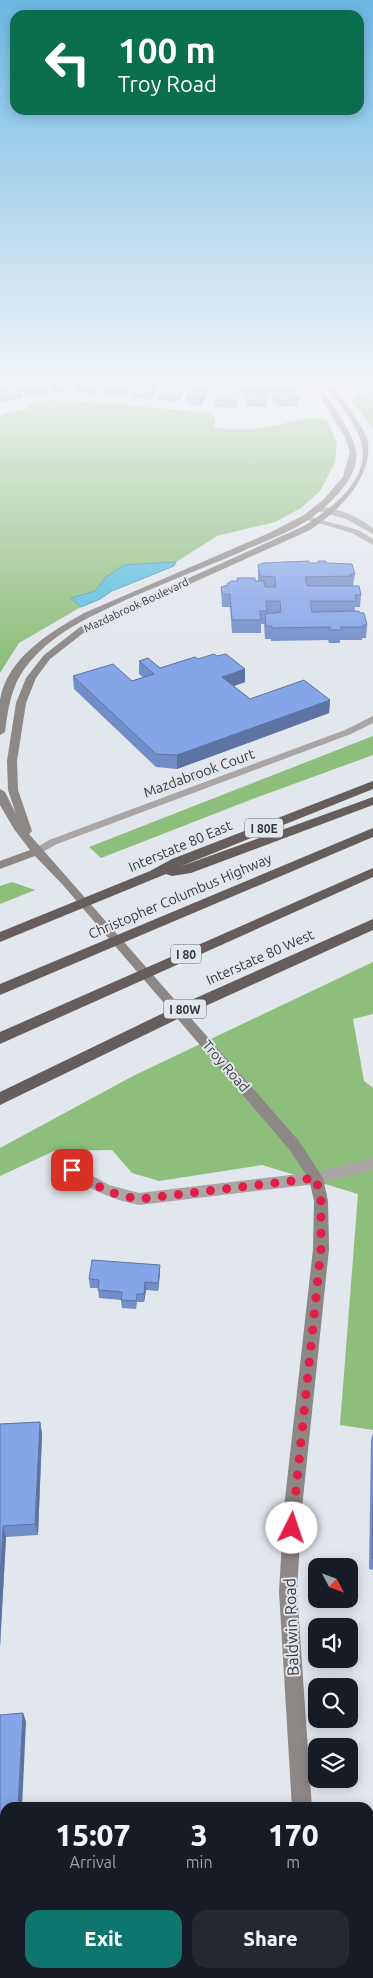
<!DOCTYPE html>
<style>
:root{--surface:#171b24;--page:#242831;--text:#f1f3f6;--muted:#9ea1a6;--accent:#0f766e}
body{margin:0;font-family:Ubuntu,sans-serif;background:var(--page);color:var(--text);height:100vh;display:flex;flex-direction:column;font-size:19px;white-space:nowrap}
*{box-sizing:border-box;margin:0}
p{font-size:16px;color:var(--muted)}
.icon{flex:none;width:28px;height:28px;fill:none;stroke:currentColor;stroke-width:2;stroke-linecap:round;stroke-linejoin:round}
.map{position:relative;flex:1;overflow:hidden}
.panel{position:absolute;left:0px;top:1802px;width:374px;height:176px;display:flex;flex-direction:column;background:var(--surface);border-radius:15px 15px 0 0;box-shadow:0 2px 12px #0003}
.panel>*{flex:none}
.hud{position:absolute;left:10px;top:10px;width:354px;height:105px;border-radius:15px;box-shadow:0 2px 12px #0003;background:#0b6e4f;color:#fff;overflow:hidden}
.needle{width:32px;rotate:131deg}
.buttons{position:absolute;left:308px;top:1558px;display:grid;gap:10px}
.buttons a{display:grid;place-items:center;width:50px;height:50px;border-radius:10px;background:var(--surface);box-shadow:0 2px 12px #0003;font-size:25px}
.pin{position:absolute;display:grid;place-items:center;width:42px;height:42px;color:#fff;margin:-21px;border-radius:10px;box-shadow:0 2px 8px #0006}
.me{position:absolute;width:55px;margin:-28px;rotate:4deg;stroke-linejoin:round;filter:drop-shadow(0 0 4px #0008)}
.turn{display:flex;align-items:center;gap:18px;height:105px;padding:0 25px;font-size:22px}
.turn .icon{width:65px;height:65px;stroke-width:2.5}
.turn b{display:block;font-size:35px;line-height:42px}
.eta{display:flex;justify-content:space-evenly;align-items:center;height:85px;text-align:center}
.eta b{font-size:30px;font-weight:800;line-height:35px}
.button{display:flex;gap:10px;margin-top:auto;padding:10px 25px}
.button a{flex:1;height:58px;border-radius:15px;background:var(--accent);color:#fff;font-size:20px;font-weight:800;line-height:58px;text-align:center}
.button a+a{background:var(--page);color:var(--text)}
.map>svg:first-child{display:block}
.forest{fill:#8dbe7b}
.water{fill:#56bcdd;stroke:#4c94ac}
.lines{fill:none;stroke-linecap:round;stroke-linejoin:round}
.street{fill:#aaa6a5;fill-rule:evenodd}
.secondary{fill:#8d8786;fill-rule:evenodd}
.highway{fill:#665e5c;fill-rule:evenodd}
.wall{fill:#728ec8}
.shaded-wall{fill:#5d74a3}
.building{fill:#85a5e9;stroke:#5d74a3}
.route{stroke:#e11d48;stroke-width:9;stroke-dasharray:0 16.2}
.labels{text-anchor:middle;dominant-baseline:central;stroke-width:4;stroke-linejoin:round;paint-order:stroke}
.far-street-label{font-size:11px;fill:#36373a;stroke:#e2e6ed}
.shield{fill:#e2e6ed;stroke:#6a6c70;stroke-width:1}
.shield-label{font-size:12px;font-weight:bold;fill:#36373a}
.street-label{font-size:14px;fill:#36373a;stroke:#e2e6ed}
.near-street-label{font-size:16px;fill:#36373a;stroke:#e2e6ed}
</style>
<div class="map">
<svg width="373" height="1978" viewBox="0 0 373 1978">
<rect width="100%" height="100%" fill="#e2e6ed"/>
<path class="forest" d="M373,390V428L352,401L365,392Z
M54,400L116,404L209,413L215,418V428C233,429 251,430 269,427C289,424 307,414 327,420L337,443L335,463L320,491L301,508L275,522L217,536L176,562L124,565L107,576L95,591L72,598L81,607L19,643L0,673V416C12,408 22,415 34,402Z
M373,736V755L250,800L101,858L89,847Z
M12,882L35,890L0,904V886Z
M373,962V1014L353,1019L364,1081L373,1088V1430L340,1425L358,1194L262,1165L159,1181L132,1173L112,1150L54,1151L0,1176V1148L133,1076Z
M0,1888H5V1974H303L305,1978H0Z"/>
<path class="water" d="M176,562L174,566L112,591L100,599L81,607L71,598L95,591L107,576L124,565Z"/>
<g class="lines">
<path class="street" d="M0,382H12L0,385Z
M139,382H163L256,389L318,386L321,388L318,390L256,393L142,384Z
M317,507C335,506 359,517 373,528V534L346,519L317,511Z
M304,515L358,530L373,539V545L352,533L304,519Z
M373,716V723L351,734L57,844L39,854H31L29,852L49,840L345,730Z
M373,1158V1170L316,1184L139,1205C112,1200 90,1189 67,1174L65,1170L67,1166L72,1164L109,1185L139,1193L316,1172Z"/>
<path class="secondary" d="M311,382H317L320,387L325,385L323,382H329L331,385L373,382V386L334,388C346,404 361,421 368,441C373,479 337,512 310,530L86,631L50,659L36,678L26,703L17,761L18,790L32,831L29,834L299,1141L323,1178L328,1201L329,1249L302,1508L297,1591L312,1808H292L279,1591L284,1508L313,1249L314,1201L309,1179L289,1149L62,884L35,856L0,869V861L30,850L14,829L0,805V789L5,792L16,814L8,790L7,761L16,703L26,678L44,655L80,627L304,526C331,509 372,479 361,441C355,422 340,405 328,389L321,388C332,405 353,432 356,451C360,477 330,504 311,518C291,532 265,541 243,551C192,573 139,592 90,617C66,629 41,646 25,668C11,687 8,709 5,732L0,735C0,724 0,711 0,700C7,658 50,632 84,613L267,534L304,515L323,500L343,477L350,452L345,437Z
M311,1974H333V1978H311Z"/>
<path class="highway" d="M373,781V789L179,867L373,797V805L191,873L172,876L166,874L0,942V932L150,871L172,859Z
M373,828V837L0,995V984Z
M373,868V877L0,1044V1032Z
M373,919V930L190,1013L0,1105V1092L180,1005Z"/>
</g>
<path class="wall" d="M31,382H42L46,387L47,393L27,396L22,390V384Z
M129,383L130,389L124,397L104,395V389Z
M72,385L71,393H51V386Z
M156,385V391L151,399L131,398V391Z
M76,386L104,387L98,395L77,393Z
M0,388L22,397L4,402L0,399Z
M239,393L237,408L215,407V401Z
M273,393L298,399L297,406L277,407L272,400Z
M158,394H183L177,402L158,400Z
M245,394L267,400V407H247L245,400Z
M185,397H207L200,406L185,404Z
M318,561L326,563L355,574L353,586L361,595L360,607H355V611L360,613L367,625L366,638H362V640H340V643H329L328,640L271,641V639H265L264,624H261V633H232L230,607H222L221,587L227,585V584L258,581V565L317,563Z
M198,659L245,682L234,686L250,699L330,700L329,713L177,769L156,767L74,689L73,676L132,681L143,677L139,674V661L160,668Z
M160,1273L158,1291L146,1290L144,1302H137L136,1309L122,1308L121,1300L99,1298L98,1288H90L89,1279Z
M40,1422L42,1434L38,1535L6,1537L0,1647V1424Z
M373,1433V1570L369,1569L371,1440Z
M23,1713L26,1722L5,1808V1864H0V1715Z"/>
<path class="shaded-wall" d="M102,382H103L104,387L98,395L97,388Z
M129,383L130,389L124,397V390Z
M156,385V391L151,399V393Z
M46,387L47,393L27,396V389Z
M183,387V394L177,402V395Z
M22,390V397L4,402V395Z
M207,390V397L200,406V399Z
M245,669V682L222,690V677Z
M330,700L329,713L177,769V755Z
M160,1265V1273L158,1291V1283Z
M145,1282L146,1290L144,1302V1294Z
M40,1422L42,1434L38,1535L35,1524Z
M3,1526L6,1537L0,1646V1581Z
M23,1713L26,1722L22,1808H18Z"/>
<path class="building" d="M31,382H42L46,387L27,389L22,384L32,382Z
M52,382H71V386H51Z
M80,382H102L97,388L76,386Z
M109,382H120L129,383L124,390L104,389Z
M10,384L22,390L4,395L0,393V388Z
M136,384L156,385L151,393L131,391Z
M163,386L183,387L177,395L158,394Z
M191,390H207L200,399L185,397Z
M292,391L298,399L277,401L273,393Z
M265,392L267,400L247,401L245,394Z
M239,393L237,401H215L217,394Z
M309,561L310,563H318V561H326V563L352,564L355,574H350L351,576L305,577L307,586H359L361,595H355L356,601H310L312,612L359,611L360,613H364L367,625H363V627H341V630H330V627L272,628V626H266L265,614L281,612L280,601H266L267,611H260L261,620H232L230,594H222L221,587L228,585L227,584L231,581H238L237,578H255V581H264L265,587H276L275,577L260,576L258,565L263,563Z
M214,654L217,656L226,654L245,669L222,677L250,699L304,680L330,700L177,755L156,754L73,676L113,664L132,681L154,674L139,661L148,658L160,668L195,657L198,659Z
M92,1260L160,1265L158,1283L145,1282L144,1294H137L136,1301L121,1300L122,1292L98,1290L99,1280L89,1279Z
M40,1422L35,1524L3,1526L0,1581V1424Z
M373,1504V1558H372Z
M23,1713L18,1808H5V1857H0V1715Z"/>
<linearGradient id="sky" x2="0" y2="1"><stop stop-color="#6db7e4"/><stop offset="0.58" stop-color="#f2f4f7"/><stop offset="1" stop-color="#f2f4f7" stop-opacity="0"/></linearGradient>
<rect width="373" height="659" fill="url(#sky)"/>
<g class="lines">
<path class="route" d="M72,1170C96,1186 110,1195 140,1199L316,1178L321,1201V1249L292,1528"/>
</g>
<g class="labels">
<g class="far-street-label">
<text transform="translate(136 605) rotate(-25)">Mazdabrook Boulevard</text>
</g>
<g class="shield">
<rect x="245" y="818.5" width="38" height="19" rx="4"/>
<rect x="171" y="944.5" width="30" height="19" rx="4"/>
<rect x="164" y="999.5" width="42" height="19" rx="4"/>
</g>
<g class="shield-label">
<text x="264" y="828">I 80E</text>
<text x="186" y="954">I 80</text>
<text x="185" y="1009">I 80W</text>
</g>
<g class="street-label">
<text transform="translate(199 773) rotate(-20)">Mazdabrook Court</text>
<text transform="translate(180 846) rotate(-23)">Interstate 80 East</text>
<text transform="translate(180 896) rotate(-23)">Christopher Columbus Highway</text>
<text transform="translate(260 957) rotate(-24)">Interstate 80 West</text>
<text transform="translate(226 1066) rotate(49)">Troy Road</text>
</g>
<g class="near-street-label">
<text transform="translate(291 1627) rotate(-92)">Baldwin Road</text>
</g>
</g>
</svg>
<div class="buttons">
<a><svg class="needle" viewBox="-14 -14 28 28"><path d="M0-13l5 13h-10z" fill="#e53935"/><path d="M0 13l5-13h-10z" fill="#9ea1a6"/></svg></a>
<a><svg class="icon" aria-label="sound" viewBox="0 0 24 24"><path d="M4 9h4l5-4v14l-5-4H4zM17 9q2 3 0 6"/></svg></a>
<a><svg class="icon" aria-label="search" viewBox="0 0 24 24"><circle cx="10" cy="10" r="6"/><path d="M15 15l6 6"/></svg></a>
<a><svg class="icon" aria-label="layers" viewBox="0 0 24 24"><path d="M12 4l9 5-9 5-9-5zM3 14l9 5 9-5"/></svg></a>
</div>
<div class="pin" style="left:72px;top:1170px;background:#d93025"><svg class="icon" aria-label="arrive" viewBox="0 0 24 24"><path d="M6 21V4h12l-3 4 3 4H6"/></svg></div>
<svg class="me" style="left:292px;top:1528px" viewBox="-20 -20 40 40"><circle r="19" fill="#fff"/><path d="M0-13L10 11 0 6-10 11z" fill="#e11d48"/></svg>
<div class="hud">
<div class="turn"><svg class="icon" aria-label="left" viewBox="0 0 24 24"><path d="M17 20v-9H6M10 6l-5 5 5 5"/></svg><div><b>100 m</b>Troy Road</div></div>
</div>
<section class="panel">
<div class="eta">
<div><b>15:07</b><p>Arrival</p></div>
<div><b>3</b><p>min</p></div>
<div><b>170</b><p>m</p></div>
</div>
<div class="button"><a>Exit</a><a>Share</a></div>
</section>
</div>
